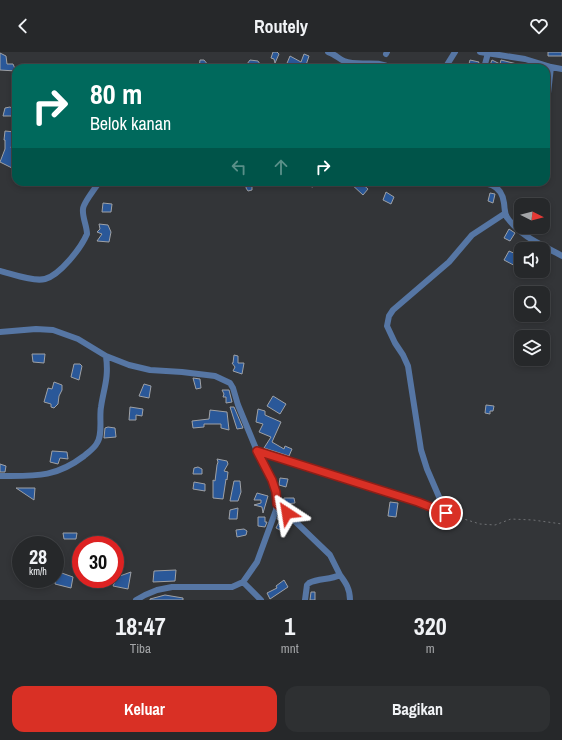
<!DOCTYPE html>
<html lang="id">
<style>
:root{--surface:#26282a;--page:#2e3032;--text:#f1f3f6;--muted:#a4a6a8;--line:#424447;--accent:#d93025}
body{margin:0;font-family:"Archivo Narrow",sans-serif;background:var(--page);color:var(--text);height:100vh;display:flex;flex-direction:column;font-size:15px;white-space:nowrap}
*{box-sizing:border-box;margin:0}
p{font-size:13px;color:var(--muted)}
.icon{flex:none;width:22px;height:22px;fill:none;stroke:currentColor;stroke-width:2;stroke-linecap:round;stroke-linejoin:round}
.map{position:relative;height:548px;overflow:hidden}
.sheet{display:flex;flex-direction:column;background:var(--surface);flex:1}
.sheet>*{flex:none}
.top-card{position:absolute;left:12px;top:12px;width:538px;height:122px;border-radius:12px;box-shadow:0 2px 6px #0003,0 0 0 1px var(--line);background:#00695c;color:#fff;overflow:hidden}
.needle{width:26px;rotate:96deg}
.buttons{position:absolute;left:514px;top:146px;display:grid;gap:8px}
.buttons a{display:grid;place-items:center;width:36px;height:36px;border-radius:8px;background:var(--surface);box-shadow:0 2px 6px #0003,0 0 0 1px var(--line);font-size:20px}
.speed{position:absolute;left:12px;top:484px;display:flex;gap:8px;font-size:20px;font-weight:700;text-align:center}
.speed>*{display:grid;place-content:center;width:52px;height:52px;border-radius:50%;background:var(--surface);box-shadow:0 2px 6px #0003,0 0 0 1px var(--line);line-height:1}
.speed small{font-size:10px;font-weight:400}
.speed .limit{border:6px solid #d22;background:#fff;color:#111}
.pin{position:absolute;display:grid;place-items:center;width:34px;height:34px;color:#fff;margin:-17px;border:2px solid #fff;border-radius:50%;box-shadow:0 1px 4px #0007}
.me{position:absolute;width:44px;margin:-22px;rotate:327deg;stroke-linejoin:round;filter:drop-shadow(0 0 3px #0008)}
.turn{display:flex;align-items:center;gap:14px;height:84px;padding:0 12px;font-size:18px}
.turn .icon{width:52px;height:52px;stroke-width:2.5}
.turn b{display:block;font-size:28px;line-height:34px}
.lanes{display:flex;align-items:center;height:38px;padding:0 12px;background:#0003;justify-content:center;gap:20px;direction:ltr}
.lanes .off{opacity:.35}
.eta{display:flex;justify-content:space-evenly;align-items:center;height:68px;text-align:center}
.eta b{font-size:24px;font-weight:700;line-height:28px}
.primary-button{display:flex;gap:8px;margin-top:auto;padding:8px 12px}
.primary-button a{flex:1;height:46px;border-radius:12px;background:var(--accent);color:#fff;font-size:16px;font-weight:700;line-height:46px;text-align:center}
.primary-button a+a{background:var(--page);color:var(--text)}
header{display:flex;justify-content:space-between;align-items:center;height:52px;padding:0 12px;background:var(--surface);font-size:18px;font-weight:700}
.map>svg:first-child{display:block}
.building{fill:#2a5899;stroke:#9fa1a5}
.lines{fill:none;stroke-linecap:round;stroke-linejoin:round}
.path{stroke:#6f7174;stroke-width:1;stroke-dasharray:2 3;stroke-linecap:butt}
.minor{stroke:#5676a4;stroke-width:6}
.route-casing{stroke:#8d1f18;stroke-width:10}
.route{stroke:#d93025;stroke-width:7}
</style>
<header><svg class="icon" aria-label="back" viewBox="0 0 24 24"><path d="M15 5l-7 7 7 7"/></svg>Routely<svg class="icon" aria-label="heart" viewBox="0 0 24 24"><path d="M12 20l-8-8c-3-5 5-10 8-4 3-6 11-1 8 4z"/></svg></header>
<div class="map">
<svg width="562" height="548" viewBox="0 0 562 548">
<rect width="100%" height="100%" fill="#333538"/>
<path class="building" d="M273,0H277L279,2L275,11L274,7L271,6Z
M548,0H562V4H548Z
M0,1L6,4L7,12H13L16,19L0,18Z
M304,2L309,4L305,16L294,13L293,16H285L290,4L301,10Z
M200,8H204L209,14H204V16H199Z
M250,8L258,9L260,12L257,16H244Z
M470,8L479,10L477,16H468Z
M492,8L500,12L501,8L525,14V16H497L490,13Z
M10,55L13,57L12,64H3L5,56Z
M5,79L15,80L11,96L13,97V107L16,108V118L0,110L5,97V88H4Z
M247,130H252V138L248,139L246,136Z
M299,130H314L313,135L299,132Z
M349,130H360L368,137L363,143Z
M386,140L394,145L391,152L383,148Z
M490,141L495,142L493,151L488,149Z
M103,151L112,152L111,160H102Z
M99,172L108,173L111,180L109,190L97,189L102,182L97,180L100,177Z
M509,177L515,181L510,189L504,186Z
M521,191V217L504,208L509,199L516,202Z
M32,302H45L44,311L33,310Z
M234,303L238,304V311H244L242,322L233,319L235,315L232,311H233Z
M74,312H80L82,314L79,328L71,325Z
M193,326L200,327L201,336L196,337Z
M54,330L62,333V338L59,344L58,352L54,356L51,355V352L44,350L48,336L52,337Z
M144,332L151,334L149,346L139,344Z
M222,338H229L232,350L226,351V345H223L224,342Z
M273,344L286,352L280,362L267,354Z
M486,353L494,354L493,359H490V362L485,361Z
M130,355L143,357L142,364L136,363V368H129Z
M230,355H234L243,376L237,377Z
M258,357L265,359V363L281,370L272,390L284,397L285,394L292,397L289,404L264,396L271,385L259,380L263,372L256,370Z
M210,358L227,360L229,378L221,376V372H204V375L193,376L192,369L209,367Z
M108,375L115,376L116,385L104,386L105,376Z
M52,399L67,400L68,407L60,406L58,412L50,410Z
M217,407L227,409L228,412L224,419L228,420L227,428L226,427L223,447L213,446V428L215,429L217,413L218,410Z
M0,412L6,414L5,420H0Z
M198,415L202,417V422H193L194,416Z
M280,426L288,427L286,435L279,433Z
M234,429H240L241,440L238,449H230Z
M194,430L205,432V439L193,437Z
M16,436H35L34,448Z
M257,441L268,444L263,461L262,455L254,453L261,451V448H254Z
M284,446H294L295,451L285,452Z
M390,450L398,451L396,465L388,464Z
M238,456L237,467H229L230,458Z
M279,462L285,465L282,470L277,467Z
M258,465H265V470H267L265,475L258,474Z
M279,470L285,473L282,479L276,476Z
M244,477L247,479L246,483L237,485L236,478Z
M63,481H77L76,487H64Z
M176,518L175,529L153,530L154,519Z
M56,519L73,525L71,536L55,532Z
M131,520L128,537L113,534L117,525Z
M284,528L288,535L270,547L267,541L277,536L276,534Z
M311,540H315V548H310Z
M165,543L183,546V548H150V547Z"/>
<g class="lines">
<path class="path" d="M451,463L480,472L495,473L511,467L533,468L562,472"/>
<path class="minor" d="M328,0C335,2 339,7 344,9C360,15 376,7 391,16
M480,0L525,7L551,15
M386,2L387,0
M445,16L455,0
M484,16L488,1
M546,59L551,15L562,17
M463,130C481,131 501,128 504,151C505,158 504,163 509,168C523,186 543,193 562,204
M0,219C12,222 34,230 45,227C60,223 81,196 87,182C87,174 82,165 83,157C83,151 95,137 99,130
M0,280L36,277L53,278L78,287L106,304L129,313L150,318L182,320L215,324L230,331L233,336L238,353L257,399L271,428L277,447L276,458L257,510L243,530L232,535H172L157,538L145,543L136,548
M257,399L418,450L446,461
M0,424C35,424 55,426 84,404C88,400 94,397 97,391C103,382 99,366 101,355C104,335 109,326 106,304
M277,452L330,503L340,523C330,528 319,526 309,531L307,533L305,548
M446,461L427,417L421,398L408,314L403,303L395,291L387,274L389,264L393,258L449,210L472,183L504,162
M340,523C346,531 350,537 350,548
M243,530L261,548"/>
</g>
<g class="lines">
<g class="route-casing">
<path id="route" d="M287,461L277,452L276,440L272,428L257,399L418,450L446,461"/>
</g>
<use href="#route" class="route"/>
</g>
</svg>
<div class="buttons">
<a><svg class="needle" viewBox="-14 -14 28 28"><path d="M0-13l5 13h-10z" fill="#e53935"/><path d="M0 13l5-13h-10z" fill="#a4a6a8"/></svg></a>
<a><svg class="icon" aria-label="sound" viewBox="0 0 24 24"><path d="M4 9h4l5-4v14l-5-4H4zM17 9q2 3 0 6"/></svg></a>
<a><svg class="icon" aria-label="search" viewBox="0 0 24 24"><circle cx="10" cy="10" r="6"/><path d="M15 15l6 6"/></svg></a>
<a><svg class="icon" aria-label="layers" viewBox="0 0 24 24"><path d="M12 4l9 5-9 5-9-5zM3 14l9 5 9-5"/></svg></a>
</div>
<div class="speed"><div>28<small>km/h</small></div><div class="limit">30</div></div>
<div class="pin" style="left:446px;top:461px;background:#d93025"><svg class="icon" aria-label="arrive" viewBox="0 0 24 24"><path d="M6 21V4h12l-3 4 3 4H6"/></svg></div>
<svg class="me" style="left:287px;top:461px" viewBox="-20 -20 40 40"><path d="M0-17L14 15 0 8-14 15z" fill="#d93025" stroke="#fff" stroke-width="4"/></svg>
<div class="top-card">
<div class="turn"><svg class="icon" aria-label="right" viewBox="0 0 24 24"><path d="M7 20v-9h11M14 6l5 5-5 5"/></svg><div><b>80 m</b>Belok kanan</div></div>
<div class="lanes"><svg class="icon off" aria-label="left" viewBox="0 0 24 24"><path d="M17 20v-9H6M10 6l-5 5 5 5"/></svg><svg class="icon off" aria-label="ahead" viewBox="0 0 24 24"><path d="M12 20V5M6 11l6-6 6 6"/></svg><svg class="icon" aria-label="right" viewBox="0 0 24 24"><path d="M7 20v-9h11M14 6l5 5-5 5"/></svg></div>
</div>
</div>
<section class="sheet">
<div class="eta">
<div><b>18:47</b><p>Tiba</p></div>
<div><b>1</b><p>mnt</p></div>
<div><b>320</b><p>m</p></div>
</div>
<div class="primary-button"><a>Keluar</a><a>Bagikan</a></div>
</section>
